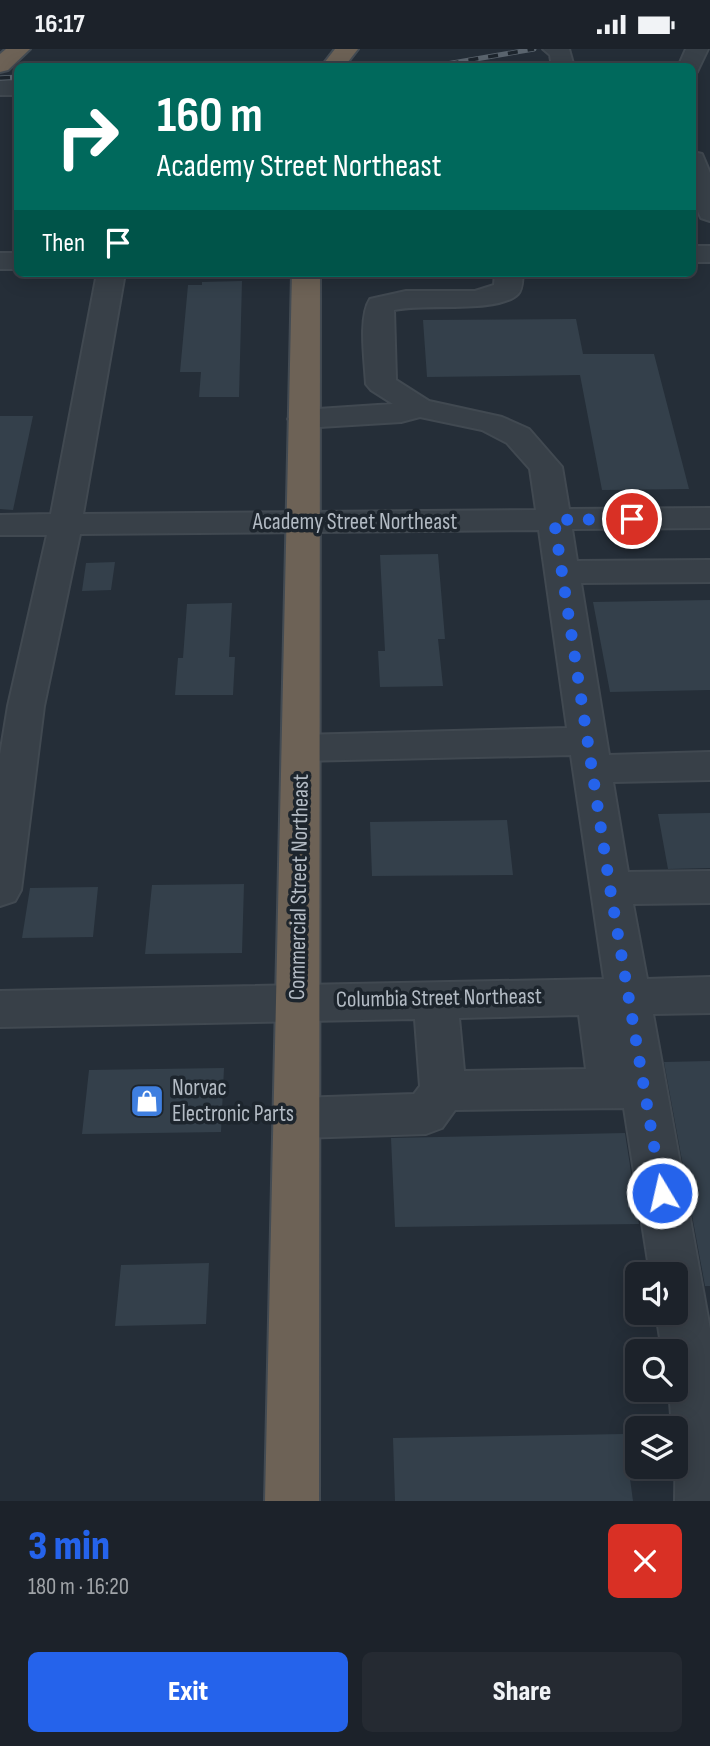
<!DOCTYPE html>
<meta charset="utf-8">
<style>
:root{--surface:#1c222a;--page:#252a32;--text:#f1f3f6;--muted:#a0a4a8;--line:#3a3f47;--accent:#2563eb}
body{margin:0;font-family:"Sofia Sans Condensed",sans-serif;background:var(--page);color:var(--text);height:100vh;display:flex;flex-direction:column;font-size:26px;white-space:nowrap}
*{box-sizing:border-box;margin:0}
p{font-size:23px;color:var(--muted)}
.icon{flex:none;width:38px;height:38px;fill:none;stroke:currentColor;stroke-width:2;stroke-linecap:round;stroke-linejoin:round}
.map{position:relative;height:1452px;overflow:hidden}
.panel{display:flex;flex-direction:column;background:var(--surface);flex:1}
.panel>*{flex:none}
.hud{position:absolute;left:14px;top:14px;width:682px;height:214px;border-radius:10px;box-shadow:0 4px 18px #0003,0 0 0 2px var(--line);background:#00695c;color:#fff;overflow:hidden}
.controls{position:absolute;left:625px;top:1213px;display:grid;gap:14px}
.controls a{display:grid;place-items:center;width:63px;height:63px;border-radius:10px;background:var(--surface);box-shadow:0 4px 18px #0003,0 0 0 2px var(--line);font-size:35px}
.pin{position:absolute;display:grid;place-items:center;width:60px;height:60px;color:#fff;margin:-30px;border:4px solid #fff;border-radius:50%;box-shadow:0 2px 7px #0007}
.me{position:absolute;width:77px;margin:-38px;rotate:351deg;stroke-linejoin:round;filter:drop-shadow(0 0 5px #0008)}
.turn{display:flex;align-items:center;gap:24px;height:147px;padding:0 28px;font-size:32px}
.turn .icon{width:91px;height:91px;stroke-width:2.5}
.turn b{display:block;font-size:49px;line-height:60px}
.then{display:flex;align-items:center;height:66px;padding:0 28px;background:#0003;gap:14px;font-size:26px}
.round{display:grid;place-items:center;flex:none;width:74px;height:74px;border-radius:10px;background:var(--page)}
.headline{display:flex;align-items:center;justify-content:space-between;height:119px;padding:0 28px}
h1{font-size:42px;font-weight:800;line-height:52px;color:var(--accent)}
.button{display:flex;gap:14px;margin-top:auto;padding:14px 28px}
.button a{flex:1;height:80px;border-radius:10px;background:var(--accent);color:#fff;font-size:28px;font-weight:800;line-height:80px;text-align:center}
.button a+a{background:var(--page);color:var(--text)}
.status{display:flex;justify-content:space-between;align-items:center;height:49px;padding:0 35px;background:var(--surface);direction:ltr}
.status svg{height:19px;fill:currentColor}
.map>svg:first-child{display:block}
.building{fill:#34404b}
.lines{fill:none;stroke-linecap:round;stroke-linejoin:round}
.minor-casing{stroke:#414951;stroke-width:4}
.highway-casing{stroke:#434b53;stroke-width:4}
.minor{fill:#384048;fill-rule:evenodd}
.highway{fill:#6d6256;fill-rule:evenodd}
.rail-casing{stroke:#5b656f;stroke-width:5}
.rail{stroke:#1d252d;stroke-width:3.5;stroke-dasharray:10;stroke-linecap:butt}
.route{stroke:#2563eb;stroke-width:12;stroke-dasharray:0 21.6}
.labels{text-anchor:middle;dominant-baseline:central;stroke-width:7;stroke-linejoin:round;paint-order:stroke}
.street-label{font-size:23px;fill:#b3bbc4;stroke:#1d252d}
.poi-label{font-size:23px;fill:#b3bbc4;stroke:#1d252d;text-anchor:start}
</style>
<div class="status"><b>16:17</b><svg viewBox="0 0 49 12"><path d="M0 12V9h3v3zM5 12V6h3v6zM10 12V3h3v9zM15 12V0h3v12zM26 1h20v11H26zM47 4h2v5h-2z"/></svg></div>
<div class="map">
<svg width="710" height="1452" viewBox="0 0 710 1452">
<rect width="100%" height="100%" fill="#252e38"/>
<path class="building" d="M242,232L239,348H199L201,323H180L188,236H202V233Z
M576,270L583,305H654L689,440L602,441L580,326L427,328L423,271Z
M0,367H33L13,461L0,460Z
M438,505L445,590H438L443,637L380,638L378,602H385L380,506Z
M115,513L111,541L82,542L86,514Z
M710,551V641L610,643L593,553Z
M232,554L229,608H235L233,646H175L178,609H183L187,555Z
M710,764V819L668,820L658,765Z
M507,771L513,826L372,827L370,773Z
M244,835L242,904L145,905L152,836Z
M98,838L93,888L22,889L30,839Z
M710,1012V1237H705L664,1013Z
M224,1019L221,1083L82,1085L89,1021Z
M625,1084L639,1175L395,1178L391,1089Z
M209,1214L206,1275L115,1277L121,1216Z
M624,1385L633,1452H395L393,1389Z"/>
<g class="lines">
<g class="minor-casing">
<path id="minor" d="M543,0H569L574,18H552L550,6Z
M686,0H708L697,23L693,24V18H678Z
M0,32H18V46H0Z
M693,103L702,105L710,124V172L701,169L693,151Z
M693,197H710V213H693Z
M0,204H18V220H0Z
M97,224H125L83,465L536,461L530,420L507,394L482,381L420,368L401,373L303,379L292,376L288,370L292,364L303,361L393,355L371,341L366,335C365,313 358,268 370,250L406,242H475L494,236L495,224H523C522,230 523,240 518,245C498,265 423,254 394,261L396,331L429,352L502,368L529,380L562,418L569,460L710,459V479L572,480L577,512L710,511V533L581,534L609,706L710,703V731L613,733L628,823L710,822V854L633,855L647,930L710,928V964L653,965L710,1280V1452H675L676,1379H672L669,1340H676V1302H662L656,1264H676V1225H650L624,1059L455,1061L442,1079L426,1085L299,1089L283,1083L276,1069L283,1055L299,1049L414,1045L420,1037L415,970L0,978V942L604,930L571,706L301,712L288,708L282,699L288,690L301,686L567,679L539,481L80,485L44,657L21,841L15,852L0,857V706L8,657L47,486H0V466L51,465ZM579,966L586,1020L464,1022L459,969Z"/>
</g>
<g class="highway-casing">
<path id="highway" d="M6,0H30L8,21L0,23V5Z
M335,0H358L344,18H321Z
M292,224H320L319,1452H265Z"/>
</g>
<use href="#minor" class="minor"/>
<use href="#highway" class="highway"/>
<g class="rail-casing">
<path id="rail" d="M429,18L534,0
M0,29L18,28"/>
</g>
<use href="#rail" class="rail"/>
</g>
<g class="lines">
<path class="route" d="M632,470L554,471L610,839L662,1144"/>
</g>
<defs>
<g id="shop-square" transform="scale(1.75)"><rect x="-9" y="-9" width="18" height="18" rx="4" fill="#3f7fe0" stroke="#1d252d"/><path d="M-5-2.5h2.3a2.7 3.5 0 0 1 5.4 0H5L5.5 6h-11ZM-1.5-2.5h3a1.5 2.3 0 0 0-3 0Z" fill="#fff"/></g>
</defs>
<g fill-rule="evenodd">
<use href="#shop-square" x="147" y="1052"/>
</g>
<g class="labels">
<g class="street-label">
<text x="355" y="473">Academy Street Northeast</text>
<text transform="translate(299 838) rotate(-89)">Commercial Street Northeast</text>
<text transform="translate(439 949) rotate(-1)">Columbia Street Northeast</text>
</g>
<g class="poi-label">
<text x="172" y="1039">Norvac<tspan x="172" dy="26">Electronic Parts</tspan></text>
</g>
</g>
</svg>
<div class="controls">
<a><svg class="icon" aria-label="sound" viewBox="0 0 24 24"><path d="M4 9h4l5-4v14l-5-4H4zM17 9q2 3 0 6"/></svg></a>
<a><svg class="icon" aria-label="search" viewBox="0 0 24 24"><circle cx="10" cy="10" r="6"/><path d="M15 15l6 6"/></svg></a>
<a><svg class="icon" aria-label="layers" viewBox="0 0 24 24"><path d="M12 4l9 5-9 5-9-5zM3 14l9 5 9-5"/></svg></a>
</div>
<div class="pin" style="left:632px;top:470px;background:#d93025"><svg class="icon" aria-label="arrive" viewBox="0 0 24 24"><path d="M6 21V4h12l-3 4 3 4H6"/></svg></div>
<svg class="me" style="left:662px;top:1144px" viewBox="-20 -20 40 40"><circle r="17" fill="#2563eb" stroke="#fff" stroke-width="3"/><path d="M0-11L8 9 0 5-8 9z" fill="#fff"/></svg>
<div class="hud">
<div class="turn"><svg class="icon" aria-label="right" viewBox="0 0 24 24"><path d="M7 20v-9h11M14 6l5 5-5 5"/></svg><div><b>160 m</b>Academy Street Northeast</div></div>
<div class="then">Then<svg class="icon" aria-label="arrive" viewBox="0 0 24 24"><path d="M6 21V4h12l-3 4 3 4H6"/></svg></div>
</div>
</div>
<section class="panel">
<div class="headline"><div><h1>3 min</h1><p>180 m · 16:20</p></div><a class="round" style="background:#d93025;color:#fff"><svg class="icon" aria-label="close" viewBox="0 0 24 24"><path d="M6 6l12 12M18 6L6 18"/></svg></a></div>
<div class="button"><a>Exit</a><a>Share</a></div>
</section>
